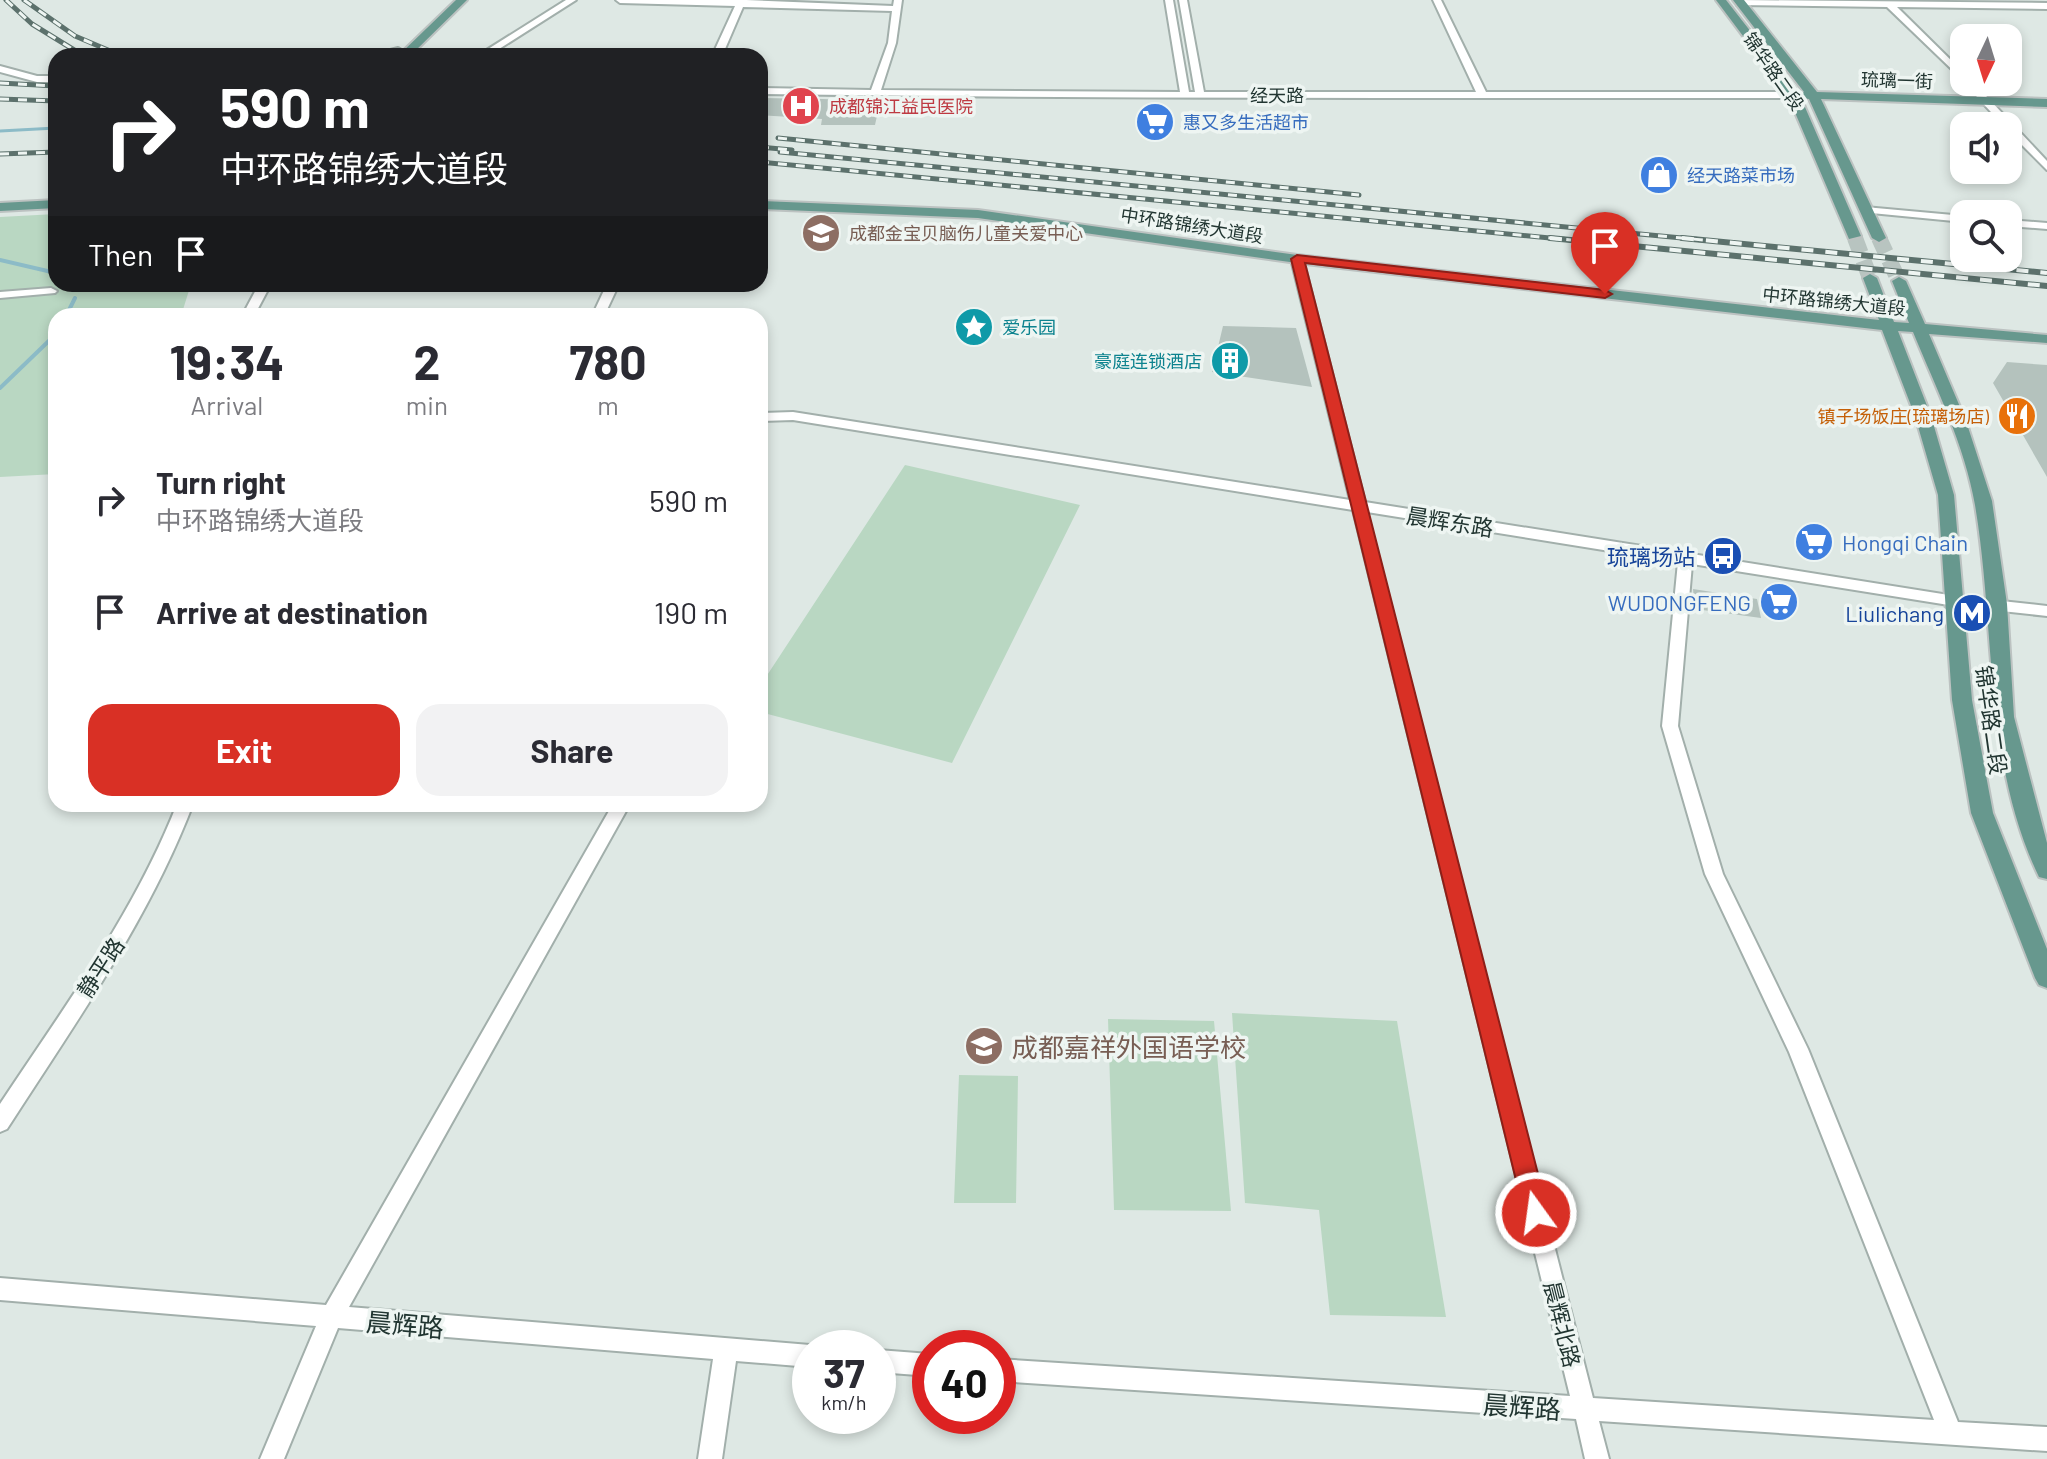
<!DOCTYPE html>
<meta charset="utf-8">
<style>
:root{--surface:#fff;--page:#f2f2f3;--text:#2b2b33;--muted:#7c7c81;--accent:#d93025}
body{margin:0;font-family:Barlow,"Noto Sans SC",sans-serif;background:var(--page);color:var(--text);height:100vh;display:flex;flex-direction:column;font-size:30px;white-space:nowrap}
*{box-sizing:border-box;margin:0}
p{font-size:26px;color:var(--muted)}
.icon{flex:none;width:44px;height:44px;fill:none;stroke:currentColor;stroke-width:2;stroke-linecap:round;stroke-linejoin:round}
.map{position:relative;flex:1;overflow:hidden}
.sheet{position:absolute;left:48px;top:308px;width:720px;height:504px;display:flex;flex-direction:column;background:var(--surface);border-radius:24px;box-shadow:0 4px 12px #0003}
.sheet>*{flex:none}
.guide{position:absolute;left:48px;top:48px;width:720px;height:244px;border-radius:24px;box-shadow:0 4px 12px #0003;background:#202124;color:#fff;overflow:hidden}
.needle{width:52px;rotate:184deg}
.buttons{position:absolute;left:1950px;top:24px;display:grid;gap:16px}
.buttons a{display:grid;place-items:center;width:72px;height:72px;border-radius:16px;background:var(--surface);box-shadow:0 4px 12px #0003;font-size:40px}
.speed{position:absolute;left:792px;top:1330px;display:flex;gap:16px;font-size:40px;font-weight:700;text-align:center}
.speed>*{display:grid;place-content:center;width:104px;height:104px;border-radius:50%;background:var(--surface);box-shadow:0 4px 12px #0003;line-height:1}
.speed small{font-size:20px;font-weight:400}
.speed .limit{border:12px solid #d22;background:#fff;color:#111}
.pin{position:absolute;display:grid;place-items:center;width:68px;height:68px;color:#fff;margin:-82px -34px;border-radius:50% 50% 50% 0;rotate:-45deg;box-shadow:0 0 8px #0007}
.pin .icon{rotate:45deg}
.me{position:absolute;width:88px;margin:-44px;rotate:346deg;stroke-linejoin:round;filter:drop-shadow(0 0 6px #0008)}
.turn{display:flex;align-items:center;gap:28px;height:168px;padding:0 40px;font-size:36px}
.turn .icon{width:104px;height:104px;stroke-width:2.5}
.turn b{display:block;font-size:56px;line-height:68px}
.then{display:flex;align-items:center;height:76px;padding:0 40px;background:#0003;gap:16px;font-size:30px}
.eta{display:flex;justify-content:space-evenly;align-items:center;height:136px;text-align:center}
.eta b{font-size:48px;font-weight:700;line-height:56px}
.action{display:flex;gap:16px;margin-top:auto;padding:16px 40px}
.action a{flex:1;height:92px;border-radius:24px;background:var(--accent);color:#fff;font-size:32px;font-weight:700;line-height:92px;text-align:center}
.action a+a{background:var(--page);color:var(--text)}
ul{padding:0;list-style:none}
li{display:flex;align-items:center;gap:24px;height:112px;padding:0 40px}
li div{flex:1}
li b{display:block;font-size:30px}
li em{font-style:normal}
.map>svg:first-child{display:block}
.green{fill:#b9d7c2}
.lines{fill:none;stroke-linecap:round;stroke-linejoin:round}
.stream-far1{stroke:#8cbbc7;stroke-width:3}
.stream{stroke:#8cbbc7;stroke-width:4}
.building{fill:#b4c2bd}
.major-tunnel-far1{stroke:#b8c4c0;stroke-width:12;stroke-dasharray:12 6;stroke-linecap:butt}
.major-tunnel{stroke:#b8c4c0;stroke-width:16;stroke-dasharray:16 8;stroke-linecap:butt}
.minor-casing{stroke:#a2afab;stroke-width:4}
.major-casing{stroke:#bcc2c1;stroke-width:4}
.minor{fill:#fff;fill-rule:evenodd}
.major{fill:#67988e;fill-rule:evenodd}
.rail-far1-casing{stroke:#5c716c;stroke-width:5}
.rail-casing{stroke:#5c716c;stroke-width:6}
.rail-far1{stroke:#eef5f2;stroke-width:3;stroke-dasharray:9;stroke-linecap:butt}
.rail{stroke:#eef5f2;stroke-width:4;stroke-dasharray:12;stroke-linecap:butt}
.route{fill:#d93025;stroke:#8d1f18;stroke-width:2}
.labels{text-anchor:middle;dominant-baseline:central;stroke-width:7;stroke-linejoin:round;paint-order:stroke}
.far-street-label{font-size:18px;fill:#213531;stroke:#eef5f2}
.far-health-label{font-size:18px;fill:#be3a42;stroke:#eef5f2;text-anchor:start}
.far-shop-label{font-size:18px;fill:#366cbe;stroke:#eef5f2;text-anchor:start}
.far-education-label{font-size:18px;fill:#785e54;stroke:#eef5f2;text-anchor:start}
.far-culture-label{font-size:18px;fill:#0d838f;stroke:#eef5f2;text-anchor:start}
.far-food-label{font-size:18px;fill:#c56008;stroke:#eef5f2;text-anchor:end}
.street-label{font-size:22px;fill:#213531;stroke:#eef5f2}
.shop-label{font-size:22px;fill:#366cbe;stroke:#eef5f2;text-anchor:start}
.transit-label{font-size:22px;fill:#164399;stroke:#eef5f2;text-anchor:end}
.near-education-label{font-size:26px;fill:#785e54;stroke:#eef5f2;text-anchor:start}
.near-street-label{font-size:26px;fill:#213531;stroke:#eef5f2}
</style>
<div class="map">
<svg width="2047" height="1459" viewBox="0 0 2047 1459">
<rect width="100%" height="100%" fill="#dee8e4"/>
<path class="green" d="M56,214V284H191L181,316H56V474L0,477V217Z
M905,465L1080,505L952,763L760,712V686Z
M1232,1013L1397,1021L1446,1317L1330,1315L1319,1210L1245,1203Z
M1108,1019L1214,1021L1231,1211L1114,1210Z
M959,1075L1018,1076L1016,1203H954Z"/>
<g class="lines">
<path class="stream-far1" d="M0,131L56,128"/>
<path class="stream" d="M0,260L56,273
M75,284L79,288
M66,316L75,298
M0,388L56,334"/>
</g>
<path class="building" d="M760,98L823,99L880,102L875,125H821L822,119L760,115Z
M1223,326L1296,328L1312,387L1212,372Z
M2007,362L2047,365V477L1993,383Z
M1693,589L1757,599L1761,618L1695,609Z"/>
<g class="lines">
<path class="major-tunnel-far1" d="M1854,236L1856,240"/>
<path class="major-tunnel" d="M1855,238L1870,278
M1879,238L1899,281"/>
<g class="minor-casing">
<path id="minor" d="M566,0H576L488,56H477Z
M616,0H746L893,6L894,0H902L896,43L881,90L1180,92L1165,0H1173L1189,92H1195L1179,0H1187L1204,92H1476L1433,0H1441L1486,92H1794L1799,95L1794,98C1449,98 1105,99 760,94V88L871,90L888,43L892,11L743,7L722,56H712L735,6L620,3Z
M1740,0L2047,3V9L1897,7L1964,73V81L1887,7L1737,5V1Z
M398,48L403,51L401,53L367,56Z
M0,66L37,76H56V82H37L0,72Z
M1963,82H1973L2047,161V170L2008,131V126H2004Z
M1865,207L1964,216V222L1861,212V208Z
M2008,220L2047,223V229L2008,226Z
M1297,256L1303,259L1365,502L1955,596L2047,606V616L1955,606L1692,564L1678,726L1723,874L1808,1049L1958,1422L2047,1427V1451L1599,1421L1609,1459H1585L1576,1419L998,1381V1359L1570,1396L1353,510L793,420L760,421V413L793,412L1350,500L1291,259ZM1367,512L1678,562L1662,726L1705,874L1789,1052L1934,1420L1593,1398Z
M259,284H271L254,316H242Z
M607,284H619L604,316H592Z
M51,288L57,291L55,293L0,298V292Z
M177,804H193C148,922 75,1023 7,1129L0,1132V1104C64,1007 134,914 177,804Z
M613,804H630L349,1307L810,1345L818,1348H810V1367L736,1361L722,1459H698L713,1359L338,1328L284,1459H260L316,1326L0,1300V1278L326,1305Z
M878,1350L930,1354V1376L878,1372Z"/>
</g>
<g class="major-casing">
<path id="major" d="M456,0H467L410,56H398Z
M1716,0H1726L1798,92H1804L1733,0H1744L1817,92L2047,99V107L1821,99L1886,238L1879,242L1872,238L1809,99L1801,98L1861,236L1849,239L1788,96Z
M56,200V208L0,211V203Z
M760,201L978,210L1297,255L1879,320L1863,278L1870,274L1877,278L1894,322L1909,323L1892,281L1899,277L1906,281L1925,324L2047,335V343L1929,334L1966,421L1992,501L2007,604L2014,717L2047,843V879L2039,877C1983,761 1996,629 1975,505C1965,446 1936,388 1913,332L1898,331L1931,416L1954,495L1972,700L1993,813L2047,949V988L2039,985L2035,978L1971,813L1952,700L1938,495L1915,416L1882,330L1297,263L978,218L760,209Z"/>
</g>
<use href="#minor" class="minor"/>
<use href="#major" class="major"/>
<g class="rail-far1-casing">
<path id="rail-far1" d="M6,0L32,24L84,56
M24,0L75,36L122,56
M0,83L56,86
M0,99L56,101
M778,138L1359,195
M760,147L792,150
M780,152L1703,240
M0,154L56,152
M760,162L1571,240"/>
</g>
<g class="rail-casing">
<path id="rail" d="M1550,238L2047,286
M1682,238L2047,273"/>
</g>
<use href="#rail-far1" class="rail-far1"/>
<use href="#rail" class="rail"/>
</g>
<path class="route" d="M1297,255L1605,290L1612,294L1605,298L1305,263L1548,1213L1544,1222L1536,1225L1527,1222L1524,1213L1291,259Z"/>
<defs>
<g id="hospital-disc" transform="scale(2)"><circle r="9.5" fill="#e0444e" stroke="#eef5f2"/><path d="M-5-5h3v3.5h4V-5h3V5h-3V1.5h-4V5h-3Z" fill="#fff"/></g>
<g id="supermarket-disc" transform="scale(2)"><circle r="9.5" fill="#3f7fe0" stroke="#eef5f2"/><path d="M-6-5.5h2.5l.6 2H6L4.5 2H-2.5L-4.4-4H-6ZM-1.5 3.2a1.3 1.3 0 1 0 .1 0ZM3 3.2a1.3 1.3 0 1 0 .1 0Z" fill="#fff"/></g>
<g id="shop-disc" transform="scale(2)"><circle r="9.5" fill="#3f7fe0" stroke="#eef5f2"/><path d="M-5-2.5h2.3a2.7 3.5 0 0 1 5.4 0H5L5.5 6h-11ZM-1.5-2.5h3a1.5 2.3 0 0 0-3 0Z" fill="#fff"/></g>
<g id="school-disc" transform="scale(2)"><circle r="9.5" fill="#8d6e63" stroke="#eef5f2"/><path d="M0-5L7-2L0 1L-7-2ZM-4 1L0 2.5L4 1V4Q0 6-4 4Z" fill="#fff"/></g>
<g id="sight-disc" transform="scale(2)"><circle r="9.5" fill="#0f9aa8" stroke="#eef5f2"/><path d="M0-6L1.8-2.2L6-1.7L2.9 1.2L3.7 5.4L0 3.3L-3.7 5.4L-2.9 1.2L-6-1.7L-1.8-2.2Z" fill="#fff"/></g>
<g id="building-disc" transform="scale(2)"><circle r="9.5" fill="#0f9aa8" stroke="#eef5f2"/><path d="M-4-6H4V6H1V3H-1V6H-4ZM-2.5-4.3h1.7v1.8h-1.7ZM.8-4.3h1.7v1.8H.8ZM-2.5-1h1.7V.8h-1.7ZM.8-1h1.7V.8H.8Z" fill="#fff"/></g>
<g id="restaurant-disc" transform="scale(2)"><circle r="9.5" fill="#e8710a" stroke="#eef5f2"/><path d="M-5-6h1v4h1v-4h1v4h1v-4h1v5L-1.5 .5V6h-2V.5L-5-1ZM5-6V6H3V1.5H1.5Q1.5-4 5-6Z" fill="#fff"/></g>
<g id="bus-disc" transform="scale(2)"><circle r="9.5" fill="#1a4fb4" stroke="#eef5f2"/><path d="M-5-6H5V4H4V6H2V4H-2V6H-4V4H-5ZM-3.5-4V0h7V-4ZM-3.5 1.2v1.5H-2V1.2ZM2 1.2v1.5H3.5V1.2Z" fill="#fff"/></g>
<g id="metro-disc" transform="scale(2)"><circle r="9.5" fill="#1a4fb4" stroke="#eef5f2"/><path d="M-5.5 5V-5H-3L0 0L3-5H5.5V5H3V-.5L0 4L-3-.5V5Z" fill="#fff"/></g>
</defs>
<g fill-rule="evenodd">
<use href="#hospital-disc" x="801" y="106"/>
<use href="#supermarket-disc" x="1155" y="122"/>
<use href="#shop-disc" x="1659" y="175"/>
<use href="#school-disc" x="821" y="233"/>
<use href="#sight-disc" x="974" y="327"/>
<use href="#building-disc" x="1230" y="361"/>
<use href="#restaurant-disc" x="2017" y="416"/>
<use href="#supermarket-disc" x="1814" y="542"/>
<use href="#bus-disc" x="1723" y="556"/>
<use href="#supermarket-disc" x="1779" y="602"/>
<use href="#metro-disc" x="1972" y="613"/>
<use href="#school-disc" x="984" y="1046"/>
</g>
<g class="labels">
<g class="far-street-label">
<text transform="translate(1774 71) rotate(55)">锦华路二段</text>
<text transform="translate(1897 80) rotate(2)">琉璃一街</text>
<text x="1277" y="95">经天路</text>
<text transform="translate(1192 225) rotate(9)">中环路锦绣大道段</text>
<text transform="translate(1834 301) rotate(6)">中环路锦绣大道段</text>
</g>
<g class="far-health-label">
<text x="829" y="106">成都锦江益民医院</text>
</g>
<g class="far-shop-label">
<text x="1183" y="122">惠又多生活超市</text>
<text x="1687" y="175">经天路菜市场</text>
</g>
<g class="far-education-label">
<text x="849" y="233">成都金宝贝脑伤儿童关爱中心</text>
</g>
<g class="far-culture-label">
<text x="1002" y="327">爱乐园</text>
<text x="1202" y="361" text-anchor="end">豪庭连锁酒店</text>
</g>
<g class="far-food-label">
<text x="1989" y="416">镇子场饭庄(琉璃场店)</text>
</g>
<g class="street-label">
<text transform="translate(1450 521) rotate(9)">晨辉东路</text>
<text transform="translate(1992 720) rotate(82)">锦华路二段</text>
<text transform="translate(100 967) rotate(-57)">静平路</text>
<text transform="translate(1563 1324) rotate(76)">晨辉北路</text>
</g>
<g class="shop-label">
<text x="1842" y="542">Hongqi Chain</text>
<text x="1751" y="602" text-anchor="end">WUDONGFENG</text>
</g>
<g class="transit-label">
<text x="1695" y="556">琉璃场站</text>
<text x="1944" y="613">Liulichang</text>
</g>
<g class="near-education-label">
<text x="1012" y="1046">成都嘉祥外国语学校</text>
</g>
<g class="near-street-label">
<text transform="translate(405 1324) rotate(5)">晨辉路</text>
<text transform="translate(1522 1406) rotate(4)">晨辉路</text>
</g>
</g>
</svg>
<div class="buttons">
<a><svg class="needle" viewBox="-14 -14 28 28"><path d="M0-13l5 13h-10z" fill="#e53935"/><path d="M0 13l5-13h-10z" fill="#7c7c81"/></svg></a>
<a><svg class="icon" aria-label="sound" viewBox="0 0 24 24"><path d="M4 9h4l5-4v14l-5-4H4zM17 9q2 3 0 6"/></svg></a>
<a><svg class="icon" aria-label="search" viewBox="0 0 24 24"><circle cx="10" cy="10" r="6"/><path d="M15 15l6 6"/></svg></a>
</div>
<div class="speed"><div>37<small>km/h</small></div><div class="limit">40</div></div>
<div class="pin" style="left:1605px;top:294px;background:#d93025"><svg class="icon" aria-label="arrive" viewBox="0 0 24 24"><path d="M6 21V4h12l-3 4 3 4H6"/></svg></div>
<svg class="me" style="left:1536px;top:1213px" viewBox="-20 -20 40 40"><circle r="17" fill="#d93025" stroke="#fff" stroke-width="3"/><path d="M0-11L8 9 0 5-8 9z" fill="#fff"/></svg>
<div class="guide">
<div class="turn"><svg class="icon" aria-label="right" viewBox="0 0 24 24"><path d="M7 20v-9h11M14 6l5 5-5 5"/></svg><div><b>590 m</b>中环路锦绣大道段</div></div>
<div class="then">Then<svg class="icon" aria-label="arrive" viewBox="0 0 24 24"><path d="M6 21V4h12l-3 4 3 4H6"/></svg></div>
</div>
<section class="sheet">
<div class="eta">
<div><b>19:34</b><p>Arrival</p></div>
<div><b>2</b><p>min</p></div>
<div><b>780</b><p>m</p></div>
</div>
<ul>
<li><svg class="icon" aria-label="right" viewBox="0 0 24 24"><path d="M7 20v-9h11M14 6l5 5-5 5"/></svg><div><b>Turn right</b><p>中环路锦绣大道段</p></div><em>590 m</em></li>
<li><svg class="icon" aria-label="arrive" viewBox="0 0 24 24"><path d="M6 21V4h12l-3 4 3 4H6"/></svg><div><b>Arrive at destination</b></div><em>190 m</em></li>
</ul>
<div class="action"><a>Exit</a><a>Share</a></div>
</section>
</div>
